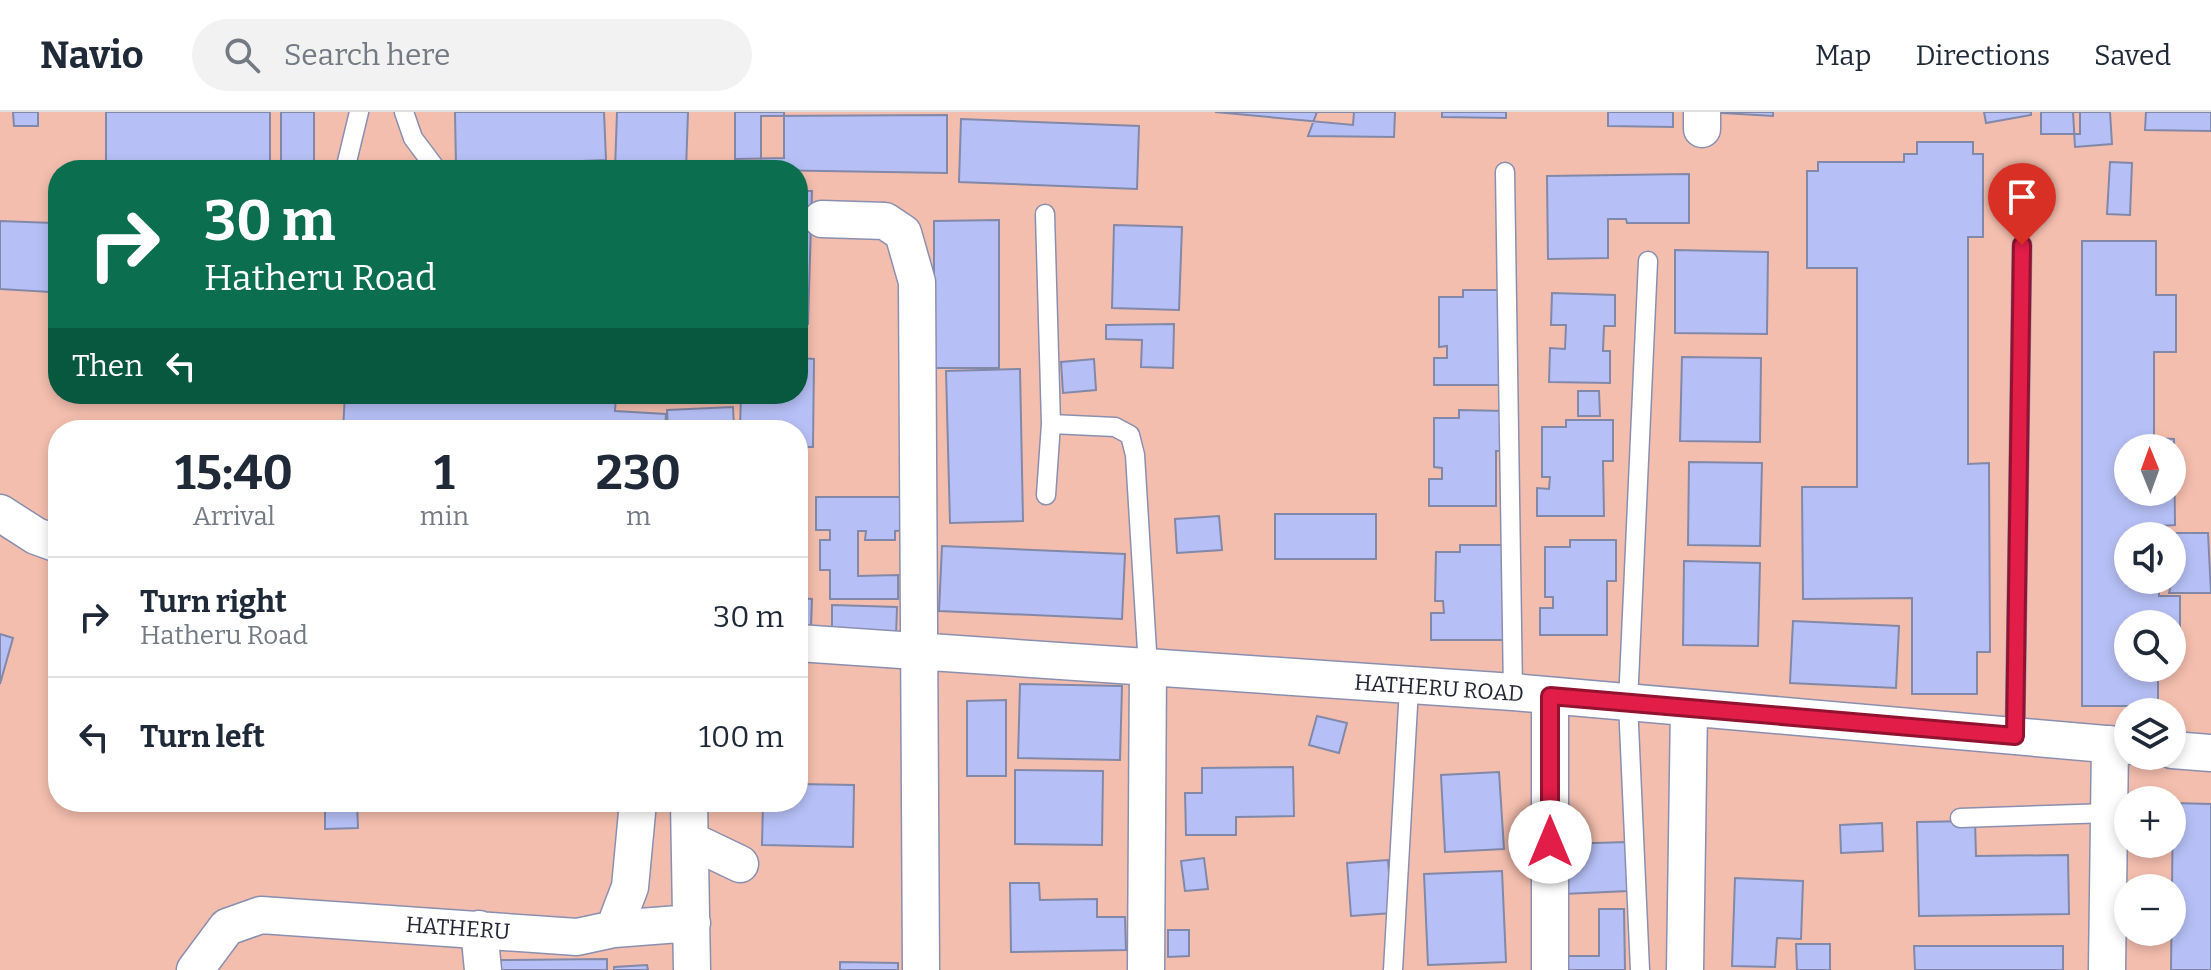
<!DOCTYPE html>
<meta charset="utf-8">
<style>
:root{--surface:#fff;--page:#f2f2f3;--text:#1f2937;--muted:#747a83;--line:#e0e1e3}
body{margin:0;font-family:Bitter,serif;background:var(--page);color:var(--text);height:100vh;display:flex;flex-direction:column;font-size:30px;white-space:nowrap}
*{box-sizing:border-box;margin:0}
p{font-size:26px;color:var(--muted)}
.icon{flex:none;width:44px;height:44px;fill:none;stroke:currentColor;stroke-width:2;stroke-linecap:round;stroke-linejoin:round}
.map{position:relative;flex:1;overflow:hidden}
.details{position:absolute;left:48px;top:308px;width:760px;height:392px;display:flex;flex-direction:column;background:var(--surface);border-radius:32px;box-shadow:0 4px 12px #0003}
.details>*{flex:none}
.top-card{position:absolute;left:48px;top:48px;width:760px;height:244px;border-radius:32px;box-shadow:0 4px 12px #0003;background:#0b6e4f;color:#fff;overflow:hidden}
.needle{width:52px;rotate:359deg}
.controls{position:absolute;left:2114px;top:322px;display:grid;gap:16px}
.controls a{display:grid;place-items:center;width:72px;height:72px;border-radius:50%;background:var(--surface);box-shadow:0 4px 12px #0003;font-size:40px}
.pin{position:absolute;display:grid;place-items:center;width:68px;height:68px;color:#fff;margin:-82px -34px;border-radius:50% 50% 50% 0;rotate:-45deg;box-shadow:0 0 8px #0007}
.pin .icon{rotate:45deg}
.me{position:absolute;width:88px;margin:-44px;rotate:0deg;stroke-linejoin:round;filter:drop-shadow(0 0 6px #0008)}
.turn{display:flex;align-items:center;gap:28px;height:168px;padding:0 24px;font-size:36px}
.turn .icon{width:104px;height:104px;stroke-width:2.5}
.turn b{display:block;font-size:56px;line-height:68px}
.then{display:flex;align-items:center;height:76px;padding:0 24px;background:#0003;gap:16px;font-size:30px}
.eta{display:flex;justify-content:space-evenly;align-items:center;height:136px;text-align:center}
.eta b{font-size:48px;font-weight:700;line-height:56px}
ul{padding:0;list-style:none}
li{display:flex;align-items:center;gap:24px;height:120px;padding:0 24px;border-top:2px solid var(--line)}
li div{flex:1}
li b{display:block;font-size:30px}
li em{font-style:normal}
header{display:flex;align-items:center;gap:48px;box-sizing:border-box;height:112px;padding:0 40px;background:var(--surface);border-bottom:2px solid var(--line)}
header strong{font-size:38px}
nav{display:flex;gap:44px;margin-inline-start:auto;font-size:28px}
.search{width:560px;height:72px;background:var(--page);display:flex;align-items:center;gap:20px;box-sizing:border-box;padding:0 28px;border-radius:44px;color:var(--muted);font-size:30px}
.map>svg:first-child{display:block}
.green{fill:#f4beae;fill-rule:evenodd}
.building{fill:#b7c0f6;stroke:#8288a8;stroke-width:2;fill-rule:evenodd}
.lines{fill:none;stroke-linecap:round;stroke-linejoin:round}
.service-casing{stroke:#8a8fb0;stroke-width:21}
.minor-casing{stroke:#8a8fb0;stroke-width:39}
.service{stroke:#fff;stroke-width:18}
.minor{stroke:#fff;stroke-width:36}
.route-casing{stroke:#92132f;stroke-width:20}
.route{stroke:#e11d48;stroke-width:14}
.labels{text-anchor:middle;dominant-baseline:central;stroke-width:8;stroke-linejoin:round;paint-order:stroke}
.street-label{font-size:22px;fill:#242634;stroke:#fff}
</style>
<header>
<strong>Navio</strong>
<div class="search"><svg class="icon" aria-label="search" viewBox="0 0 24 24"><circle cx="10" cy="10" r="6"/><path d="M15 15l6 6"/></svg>Search here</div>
<nav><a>Map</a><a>Directions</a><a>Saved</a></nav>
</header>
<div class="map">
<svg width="2211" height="858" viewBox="0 0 2211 858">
<rect width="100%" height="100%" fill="#e2e6fb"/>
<path class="green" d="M0,0H2211V858H0ZM58,58H798V282H58ZM58,318H798V690H58ZM2128,336H2172V380H2128ZM2128,424H2172V468H2128ZM2128,512H2172V556H2128ZM2128,600H2172V644H2128ZM2128,688H2172V732H2128ZM2128,776H2172V820H2128Z"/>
<path class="building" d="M13,0H38V14H14Z
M106,0H270V51L214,50L215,58L106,54Z
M281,0H314V56H281Z
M455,0H604L606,48L456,54Z
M617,0H688L686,58H615Z
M735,0H784V46L735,47Z
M1215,0H1354L1353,13Z
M1317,0H1395L1394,25L1308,24Z
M1442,0H1506V6L1442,5Z
M1608,0H1673V15L1608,14Z
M1705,0H1773V4Z
M1984,0H2031V3L1986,11Z
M2041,0H2080V22H2041Z
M2073,0H2110L2112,32L2075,35Z
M2146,0H2211V19L2145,18Z
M947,3V61L761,58V4Z
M961,7L1139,14L1137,77L959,70Z
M1917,30H1973V42H1983V125H1968V352L1989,351L1990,540H1977V582H1912V486L1803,487L1802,375H1857V156H1807V59H1818V50H1904V42H1917Z
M2110,50L2132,51L2130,103L2107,102Z
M1689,62V111H1627L1626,107H1608V146L1548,147L1547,64Z
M798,79H812L808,212H798Z
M999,108V256H934V109Z
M0,109L53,111L50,180L0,177Z
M1114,113L1182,115L1179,198L1112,196Z
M2082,129H2156V183H2176V240H2154V326L2174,327L2175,413L2159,414V424H2128V468H2159V484H2180V542H2172V512H2128V556H2158V594H2082ZM2128,336H2172V380H2128Z
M1675,138L1768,140L1767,222L1675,221Z
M1463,178H1505L1501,273H1434V246H1447V234L1439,235V185H1463Z
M1552,181L1615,183V214H1604L1603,239H1610V271L1549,270L1550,236L1565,237L1566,213H1551Z
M1174,212L1173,256L1141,255L1142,228L1106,227V213Z
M1682,245L1761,246L1760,330L1680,329Z
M798,246L814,247L813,335H798V318H740L741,282H798Z
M1094,247L1096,278L1063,281L1061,250Z
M1020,257L1023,409L950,411L946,259Z
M1578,279H1599L1600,304H1578Z
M345,282L616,284L615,299L666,302L665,318H343Z
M733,295L734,318H668L667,298Z
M1459,298L1506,299L1505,339H1496V394H1429V367H1442V356L1434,355V306H1459Z
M1566,308H1613V349H1603L1604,404H1537V376L1549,377L1550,365H1542V315H1566Z
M1689,350L1762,351L1760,434L1688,433Z
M816,385H913V418L895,419V428H865L866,419H858V464L898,463V487H830V458H820V428H830V418H816Z
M1275,402H1376V447H1275Z
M1219,404L1222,438L1177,441L1175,407Z
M2170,421H2208L2211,481H2169L2172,468Z
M1570,428H1616V469H1607V523H1540V496H1553V485H1545V435H1570Z
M1460,433H1506V528H1431V501H1444L1443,489H1435L1436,440H1460Z
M942,434L1125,442L1122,507L939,499Z
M1684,449L1760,451L1758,534L1683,533Z
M798,486L812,487L811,515H798Z
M832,493L897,495L896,525L832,523Z
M1793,509L1899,514L1896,576L1790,571Z
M0,522L13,526L0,572Z
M1020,572L1122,574L1120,648L1018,646Z
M1006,588V664H967V589Z
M1317,604L1347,611L1339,641L1309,633Z
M1293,655L1294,704L1236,705V723H1186L1185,681H1202V656Z
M1015,658L1103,659L1102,733L1015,732Z
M1499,660L1504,737L1445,740L1441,663Z
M798,672L854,673L853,735L762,733L763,691L742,690H798Z
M325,690H357L358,716L325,717Z
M2173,691L2211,692V858H2171Z
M1975,709L1976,744L2068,743L2069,802L1919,804L1917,710Z
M1882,711L1883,739L1841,741L1840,713Z
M1627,730L1628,779L1564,782L1562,732Z
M1204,746L1208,777L1185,779L1181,749Z
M1388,748L1392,801L1351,804L1347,751Z
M1502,759L1506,850L1428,853L1424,762Z
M1735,766L1803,769L1801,827L1777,826L1775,855L1732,854Z
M1010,771H1039L1040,788L1097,787V805H1125L1126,838L1011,840Z
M1599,797H1624L1625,858H1563V844H1599Z
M1168,818H1189V844L1168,845Z
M1796,832H1830V858H1797Z
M1914,834H2063V858H1915Z
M607,847V858H501V848Z
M840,850L898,851V858H840Z
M647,853L648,858H614V855Z"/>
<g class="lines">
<g class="service-casing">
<path id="service" d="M404,0L413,26L437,58
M345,58L359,0
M1505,60L1513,580
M1045,102L1051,312L1115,315L1130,323L1135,343L1148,555
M1046,383L1051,312
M2015,624L2022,133
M1960,706L2109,701
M1393,858L1409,576
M1640,858L1628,591L1648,149"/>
</g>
<g class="minor-casing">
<path id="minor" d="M1702,17V0
M822,107L885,109L903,121L917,170L921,858
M0,401L36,424L58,432
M798,531L1513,580L2128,634
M2172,638L2211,641
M689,690L692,858
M690,728L740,752
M479,817L483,858
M614,817L692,811
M195,858L227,815L261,803L577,825L614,817L630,775L638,690
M1146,858L1148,555
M1550,858V584
M1685,858L1689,596
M2107,858L2110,632"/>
</g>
<use href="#service" class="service"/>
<use href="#minor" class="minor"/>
</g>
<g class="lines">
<g class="route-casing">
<path id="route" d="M1550,730V584L2015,624L2022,133"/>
</g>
<use href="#route" class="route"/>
</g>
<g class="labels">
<g class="street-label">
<text transform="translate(1439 576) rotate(4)">HATHERU ROAD</text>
<text transform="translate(458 816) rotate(4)">HATHERU</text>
</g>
</g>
</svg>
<div class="controls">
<a><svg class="needle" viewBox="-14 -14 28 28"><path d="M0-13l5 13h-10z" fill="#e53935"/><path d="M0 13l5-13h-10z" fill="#747a83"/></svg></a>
<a><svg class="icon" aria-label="sound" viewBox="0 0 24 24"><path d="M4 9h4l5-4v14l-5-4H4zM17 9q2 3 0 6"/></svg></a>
<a><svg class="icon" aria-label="search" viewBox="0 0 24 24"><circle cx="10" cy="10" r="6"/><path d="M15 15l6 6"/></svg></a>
<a><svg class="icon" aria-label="layers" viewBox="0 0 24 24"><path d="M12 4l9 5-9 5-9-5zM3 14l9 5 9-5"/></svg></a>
<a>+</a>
<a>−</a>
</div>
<div class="pin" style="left:2022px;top:133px;background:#d93025"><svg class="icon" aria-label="arrive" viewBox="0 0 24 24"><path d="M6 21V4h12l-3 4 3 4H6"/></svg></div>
<svg class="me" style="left:1550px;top:730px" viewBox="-20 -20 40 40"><circle r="19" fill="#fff"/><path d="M0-13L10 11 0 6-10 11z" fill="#e11d48"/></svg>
<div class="top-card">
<div class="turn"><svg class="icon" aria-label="right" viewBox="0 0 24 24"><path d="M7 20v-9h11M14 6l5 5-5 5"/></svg><div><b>30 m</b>Hatheru Road</div></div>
<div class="then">Then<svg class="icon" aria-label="left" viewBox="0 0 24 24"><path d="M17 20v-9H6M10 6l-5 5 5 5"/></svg></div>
</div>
<section class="details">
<div class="eta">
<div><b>15:40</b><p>Arrival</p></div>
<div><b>1</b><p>min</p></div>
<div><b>230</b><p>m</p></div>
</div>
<ul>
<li><svg class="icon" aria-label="right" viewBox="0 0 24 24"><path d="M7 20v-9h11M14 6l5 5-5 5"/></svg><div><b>Turn right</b><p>Hatheru Road</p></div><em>30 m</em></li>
<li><svg class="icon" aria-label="left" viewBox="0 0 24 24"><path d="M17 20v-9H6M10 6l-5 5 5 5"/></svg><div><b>Turn left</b></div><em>100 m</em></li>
</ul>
</section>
</div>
